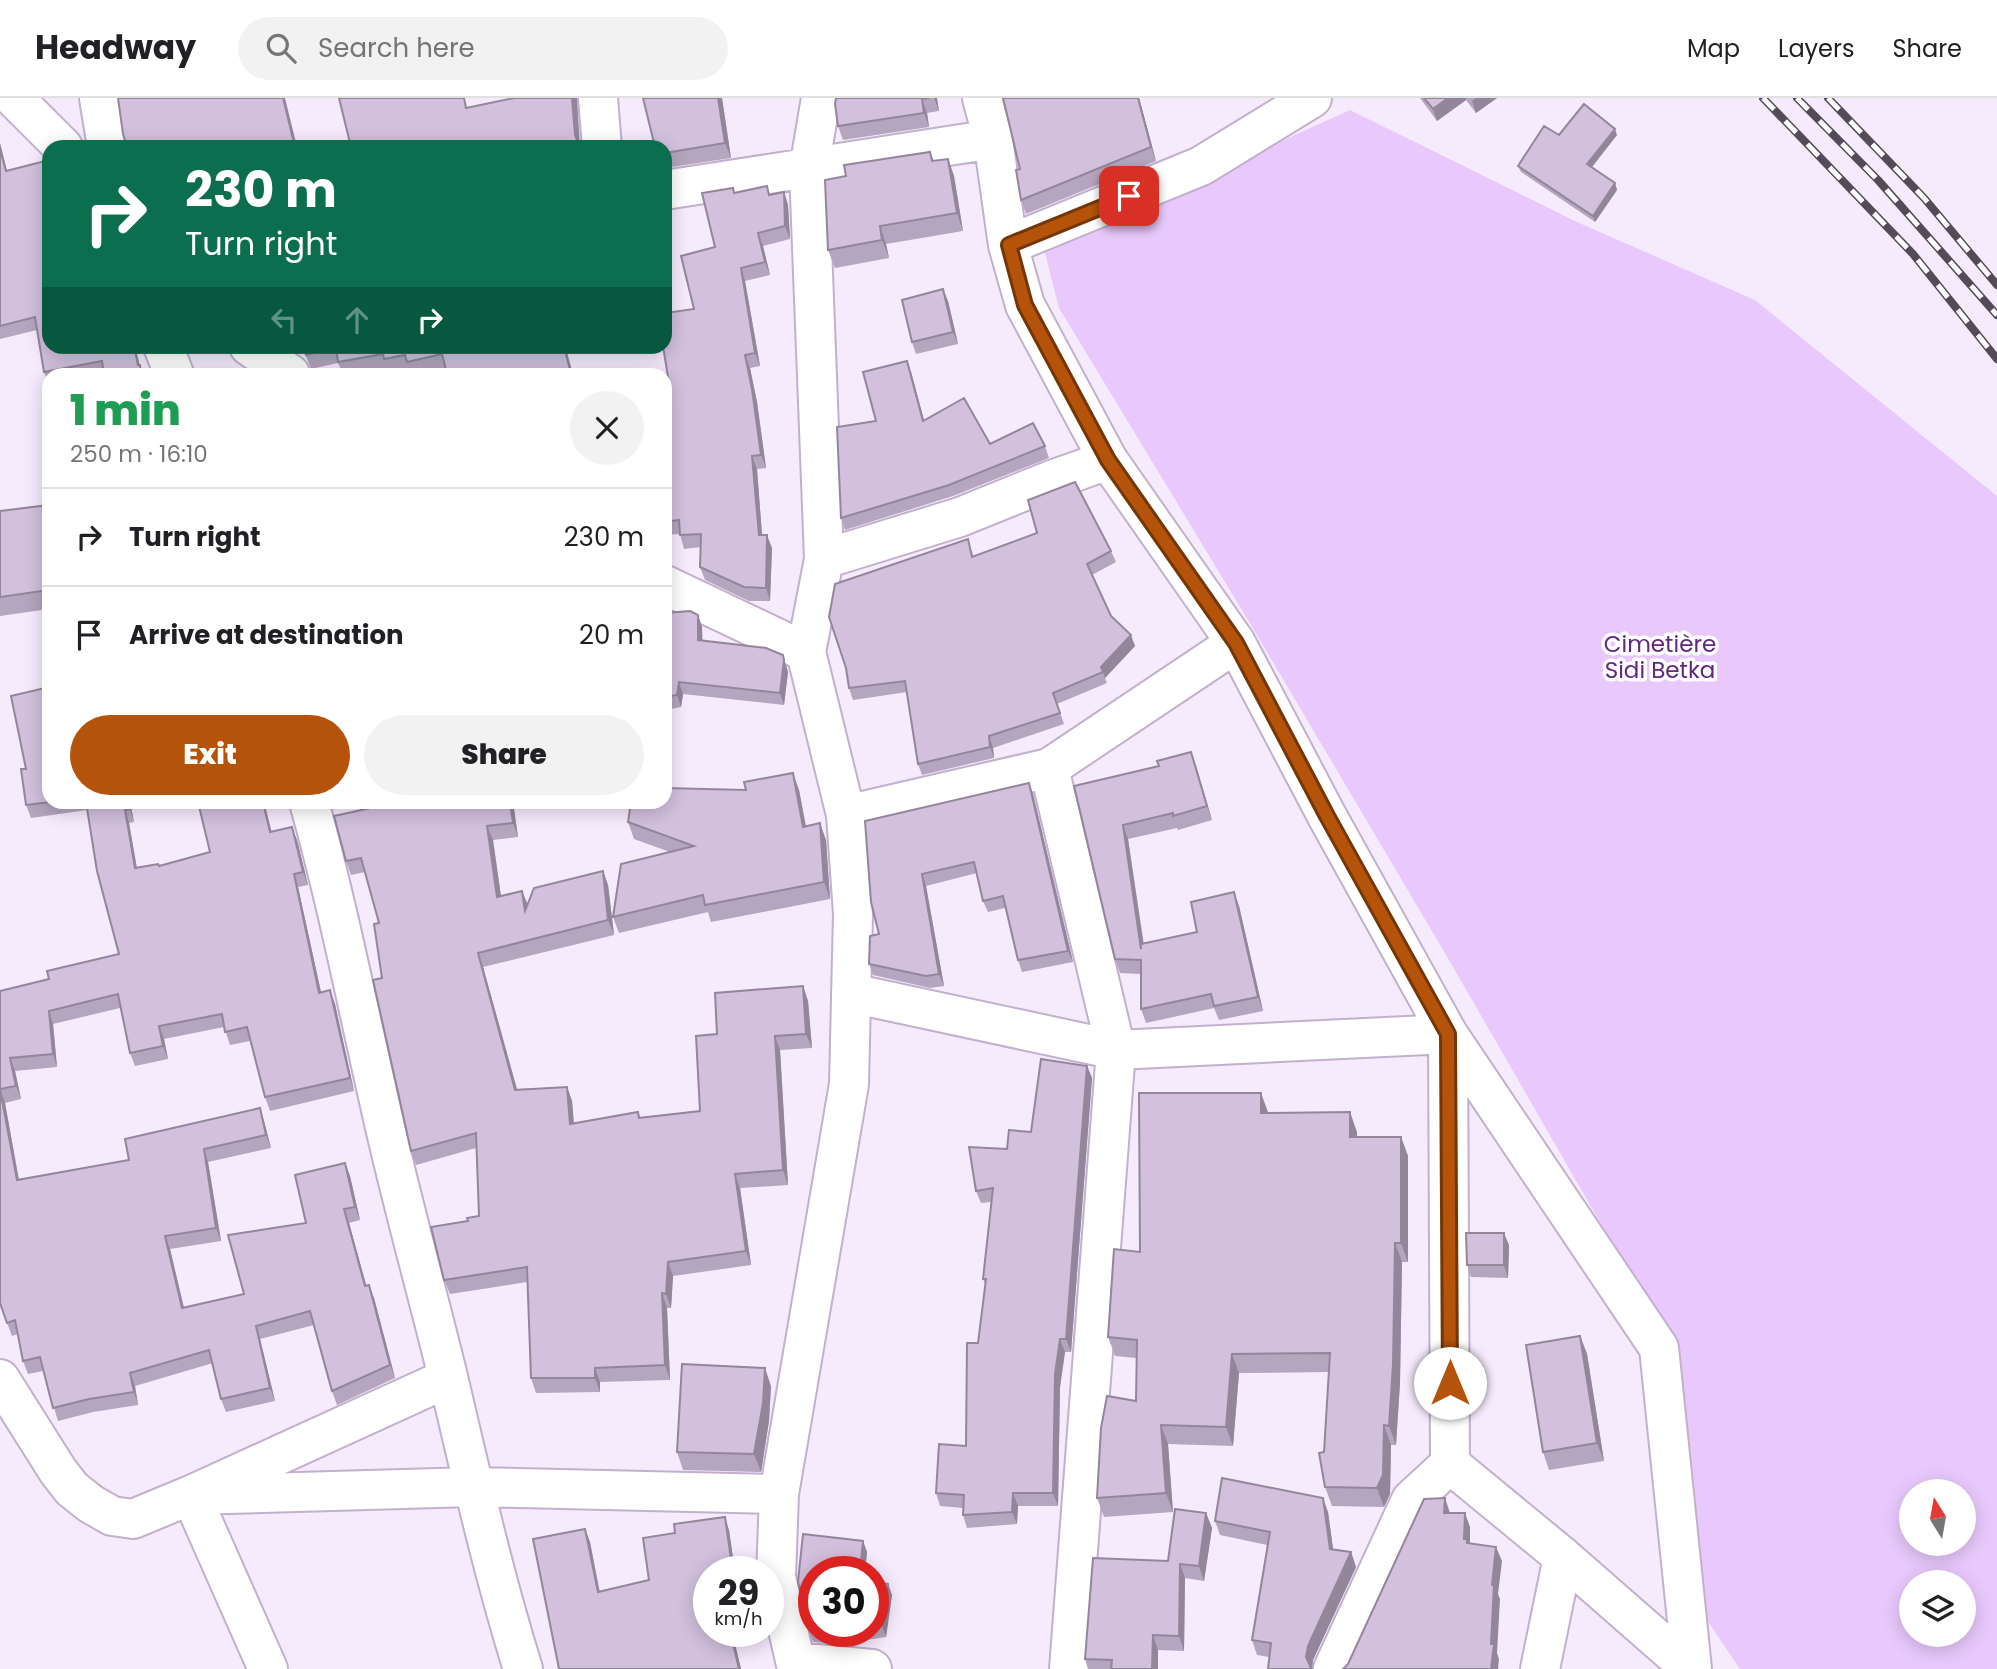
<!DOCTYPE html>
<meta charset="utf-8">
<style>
:root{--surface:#fff;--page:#f2f2f2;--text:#202124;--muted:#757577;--line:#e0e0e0;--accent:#b45309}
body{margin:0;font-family:Poppins,sans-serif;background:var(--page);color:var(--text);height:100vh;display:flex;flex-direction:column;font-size:26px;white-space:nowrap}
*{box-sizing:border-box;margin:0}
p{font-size:23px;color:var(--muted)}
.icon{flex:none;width:38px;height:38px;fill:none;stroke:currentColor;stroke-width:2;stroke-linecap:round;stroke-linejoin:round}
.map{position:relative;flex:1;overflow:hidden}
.panel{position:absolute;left:42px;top:270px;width:630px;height:441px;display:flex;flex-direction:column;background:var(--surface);border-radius:21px;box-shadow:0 4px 18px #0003}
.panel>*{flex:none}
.hud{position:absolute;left:42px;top:42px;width:630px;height:214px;border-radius:21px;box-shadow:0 4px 18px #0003;background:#0b6e4f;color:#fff;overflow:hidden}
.needle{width:46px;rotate:349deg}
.buttons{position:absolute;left:1899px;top:1381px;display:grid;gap:14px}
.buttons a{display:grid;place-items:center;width:77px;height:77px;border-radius:50%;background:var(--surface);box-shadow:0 4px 18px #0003;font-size:35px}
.speed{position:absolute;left:693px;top:1458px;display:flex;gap:14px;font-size:35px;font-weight:700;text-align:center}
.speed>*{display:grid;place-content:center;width:91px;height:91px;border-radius:50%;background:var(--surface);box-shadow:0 4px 18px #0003;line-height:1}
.speed small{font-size:18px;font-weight:400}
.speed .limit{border:10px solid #d22;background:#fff;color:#111}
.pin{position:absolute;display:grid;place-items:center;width:60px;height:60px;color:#fff;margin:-30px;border-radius:14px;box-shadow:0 4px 10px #0006}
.me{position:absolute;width:77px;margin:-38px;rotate:0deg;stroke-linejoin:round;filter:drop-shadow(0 0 5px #0008)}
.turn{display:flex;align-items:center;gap:24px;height:147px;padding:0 28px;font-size:32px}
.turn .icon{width:91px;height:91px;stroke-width:2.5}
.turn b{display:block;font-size:49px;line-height:60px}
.lanes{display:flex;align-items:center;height:66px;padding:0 28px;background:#0003;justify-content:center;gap:35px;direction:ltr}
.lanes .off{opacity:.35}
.round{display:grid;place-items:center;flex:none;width:74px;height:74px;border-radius:37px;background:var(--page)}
.head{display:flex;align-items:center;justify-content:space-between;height:119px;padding:0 28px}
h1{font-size:42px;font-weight:800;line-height:52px;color:#1e9e55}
.action{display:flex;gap:14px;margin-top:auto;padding:14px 28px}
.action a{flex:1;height:80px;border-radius:42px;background:var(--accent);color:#fff;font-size:28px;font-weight:800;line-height:80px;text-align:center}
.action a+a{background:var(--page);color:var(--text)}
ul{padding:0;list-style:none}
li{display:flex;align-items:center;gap:21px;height:98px;padding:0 28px;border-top:2px solid var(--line)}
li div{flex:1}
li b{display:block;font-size:26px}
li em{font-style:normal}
header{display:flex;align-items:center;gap:42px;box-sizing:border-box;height:98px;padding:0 35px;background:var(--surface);border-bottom:2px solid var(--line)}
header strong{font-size:33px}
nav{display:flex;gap:38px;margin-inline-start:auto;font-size:24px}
.search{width:490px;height:63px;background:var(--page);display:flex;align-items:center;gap:18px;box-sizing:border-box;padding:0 24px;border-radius:38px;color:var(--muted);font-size:26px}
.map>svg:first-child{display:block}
.green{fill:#e9c9fd;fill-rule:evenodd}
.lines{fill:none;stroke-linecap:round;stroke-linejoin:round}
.street-casing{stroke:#c2b0cd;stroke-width:42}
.street{stroke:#fff;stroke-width:38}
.rail-casing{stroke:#534c58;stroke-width:8}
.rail{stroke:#fff;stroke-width:5;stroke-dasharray:16;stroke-linecap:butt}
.wall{fill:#b5a5be}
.shaded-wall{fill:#93869b}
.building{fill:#d2c0dd;stroke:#93869b;stroke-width:2}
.route-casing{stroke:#753606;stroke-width:18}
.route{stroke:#b45309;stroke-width:12}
.labels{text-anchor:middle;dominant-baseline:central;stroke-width:7;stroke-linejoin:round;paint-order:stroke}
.park-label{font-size:23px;fill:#62287f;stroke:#fff}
</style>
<header>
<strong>Headway</strong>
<div class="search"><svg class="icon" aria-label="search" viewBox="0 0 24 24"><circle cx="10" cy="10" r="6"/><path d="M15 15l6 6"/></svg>Search here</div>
<nav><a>Map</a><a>Layers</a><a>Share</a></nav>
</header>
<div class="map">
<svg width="1997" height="1571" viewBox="0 0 1997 1571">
<rect width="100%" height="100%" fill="#f6ebfd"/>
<path class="green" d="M1350,12L1577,124L1755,202L1997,398V1571H1740L1698,1509L1678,1260L1449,862L1248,522L1059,210L1044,151ZM1911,1393H1964V1446H1911ZM1911,1484H1964V1536H1911Z"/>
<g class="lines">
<g class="street-casing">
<path id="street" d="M14,0L63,49
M99,0L107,49
M598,0L602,49
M982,0L993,41L1008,147L1025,207L1108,362L1236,545L1327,718L1448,936L1659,1250L1692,1571
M665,92L993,41
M1008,147L1201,68L1312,0
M163,248L174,276
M249,248L290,276
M824,461L960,419L1049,383L1108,362
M665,487L806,554
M1049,670L1116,952L1069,1571
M309,704C337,804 357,906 380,1007C400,1098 426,1189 448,1279C471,1377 493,1475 523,1571
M846,717L1049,670L1236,545
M851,895L1116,952L1448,936
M1448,936L1450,1366L1563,1459L1691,1571
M0,1281L58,1373L72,1391L91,1406L112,1418L133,1421L191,1397L448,1280
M796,1564L872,1571
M268,1571L191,1397L473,1389L779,1396
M797,1571L776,1479L779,1396L849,986L853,816L846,717L806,554L824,461L809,71L821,0
M1333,1571L1411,1402L1450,1366
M1540,1571L1563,1459"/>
</g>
<use href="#street" class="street"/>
<g class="rail-casing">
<path id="rail" d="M1763,0L1913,156L1997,261
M1797,0L1878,82L1997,217
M1828,0L1924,100L1997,187"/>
</g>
<use href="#rail" class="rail"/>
</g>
<path class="wall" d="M643,0H722L731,60L665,70V49Z
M836,0H937L939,13L927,15L929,29L843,42L838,28Z
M1003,0H1139L1156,63L1026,116L1021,102L1020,71Z
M1420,0H1497L1476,15L1466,2L1437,23Z
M1559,37H1617L1591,69L1615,85L1617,92L1595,124L1521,74L1518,68Z
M0,45L49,248H135L139,267L143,276H49V286L44,274L37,232L0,241Z
M930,54L934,63L948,61L954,78L963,133L886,146L889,160L835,170L828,152L846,78Z
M784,94L788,107L790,141L763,148L770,177L745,183L760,268L750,270L757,304L766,370L757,371L762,437L772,450L770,503H749L705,482L700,469L701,449L684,451L680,436L665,437V280L668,279L735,95L770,96Z
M948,203L958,246L916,256L912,244Z
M302,248H565L568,258L446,271L421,276H411L410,272L389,276L387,270L351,276H343L338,265L311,271Z
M911,274L924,322L990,346L1045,348L1049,360L953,398L845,432L841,420L876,323Z
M49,407V511L0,518V413Z
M972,452L973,459L1111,453L1116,464L1092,477L1111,518L1135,548L1105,580L1107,585L1057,606L1064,626L993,650L994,660L922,677L918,666L907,594L853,602L849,590Z
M665,515L698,517L702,529V542L783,557L788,574L784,607L683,596L681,609L665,612Z
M1196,668L1212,722L1178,732L1177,730L1128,741L1144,846L1197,834L1239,808L1263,913L1219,922L1214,910L1146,925L1141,911V876L1120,875L1115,861L1074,688Z
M746,692H799L806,728L826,742L830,801L711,824L708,814L619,835L613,819L670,754L634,741L628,724Z
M1033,696L1073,864L1022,874L1018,862L1005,810L988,814L983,803L977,775L926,788L944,888L930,890L873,877L869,866L879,836L871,804Z
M49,704H130L134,724L129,725L137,770L159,768L210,754L198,704H264L271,733L297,742L308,787L298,789L321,894L335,906L354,993L270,1013L265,999L250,943L230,947L224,929L164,941L168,961L135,968L130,955L120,910L53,926L57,969L15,973L21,1001L5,1005L19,1081L129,1062L264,1023L271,1050L208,1064L221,1143L170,1151L184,1210L244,1196L306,1125L345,1065L350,1078L360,1122L349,1125L366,1187L374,1200L395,1280L337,1307L332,1293L314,1227L260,1241L275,1303L226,1314L221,1301L213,1265L135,1288L138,1307L93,1314L58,1323L43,1273L28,1276L23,1263L18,1236L12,1238L0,1206V893L49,881L119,856L87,712L31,720L26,707Z
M398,704H513L518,739L493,742L501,798L527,807L603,773L608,787L614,837L483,869L517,991L567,989L572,1003L574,1026L638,1014L640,1019L700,1013L717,936L803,888L808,903L812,950L780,952L788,1087L740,1090L751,1167L673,1178L671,1210H667L670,1282L600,1284V1294L536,1295L531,1280L527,1184L450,1196L444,1182L468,1123L479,1118L476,1050L416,1067L411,1053L382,880L379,825L365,774L351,777L346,763Z
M1087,968L1092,980L1071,1254H1065L1060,1289L1058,1408H1018L1017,1426L967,1430L963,1417V1410L940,1408L936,1395L966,1348L986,1188L983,1181L991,1104L981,1105L976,1093L1007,1051L1031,1034Z
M1268,1015L1357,1034V1039H1401L1408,1058V1164H1402L1400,1285L1396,1347H1391L1390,1396L1384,1409L1332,1408L1325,1389L1324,1354L1329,1274L1239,1275L1233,1348L1168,1346L1173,1414L1104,1419L1097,1400L1136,1303V1260L1115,1258L1108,1239L1140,1154Z
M1509,1147L1508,1180L1471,1179L1467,1167Z
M1580,1238L1587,1256L1604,1363L1549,1372L1543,1354Z
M771,1288L769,1323L761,1374L683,1372L677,1354Z
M1328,1414L1333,1451L1351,1454L1356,1469L1313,1562L1312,1570L1269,1559L1257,1557L1252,1542L1267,1447L1220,1437L1215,1423Z
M1206,1415L1212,1430L1204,1483L1185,1480L1184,1553L1158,1552V1571H1088L1085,1561Z
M585,1431L590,1444L600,1494L649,1482L729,1432L735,1474H709V1533H732L741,1571H559Z
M803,1436L863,1443L867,1454L865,1474H814V1533H873V1483L888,1486L892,1497L886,1539L840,1546L813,1544L809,1532L798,1484Z"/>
<path class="shaded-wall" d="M283,0H285L297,49H295Z
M572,0H577L580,49L575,37Z
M718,0H722L731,60L725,45Z
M934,0H937L939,13Z
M1138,0H1139L1156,63L1151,49Z
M1448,0H1466V2L1437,23L1433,11Z
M1476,0H1497L1476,15L1472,3Z
M922,1L927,15L929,29L924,15Z
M1615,31L1617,37L1589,73L1587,66Z
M0,45L10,85L0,51Z
M948,61L954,78L963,133L957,115Z
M1615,85L1617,92L1595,124L1593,118Z
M784,94L788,107L790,141L785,128Z
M880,128L886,146L889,160L882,142Z
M758,135L763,148L770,177L765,164Z
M741,170L745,183L760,268L755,255Z
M943,191L948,203L958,246L953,234Z
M134,248H135L141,272L140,267L143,276H141L138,267Z
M564,248L568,258L573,276H571Z
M745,257L750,270L757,304L766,370L761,357Z
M907,263L911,274L927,334L923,323Z
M752,358L757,371L763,450L759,437Z
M767,437L772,450L770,503L766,490Z
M698,517L702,529L703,554L698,542Z
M1131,537L1135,548L1105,580L1101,569Z
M783,557L788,574L784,607L780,595Z
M679,584L683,596L681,609L677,597Z
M989,638L993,650L994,660L990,649Z
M1191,654L1196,668L1212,722L1207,708Z
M793,675L799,692L809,746L803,729Z
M1029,685L1033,696L1073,864L1068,853Z
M128,704H130L134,724L130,711Z
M263,704H264L275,747L270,734Z
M510,704H513L518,739L513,725Z
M125,712L129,725L139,783L135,770Z
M820,725L826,742L830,801L824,784Z
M1123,727L1128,741L1146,865L1141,851Z
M487,728L493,742L503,813L497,799Z
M292,729L297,742L308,787L303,774Z
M603,773L608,787L614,837L608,822Z
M294,776L298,789L324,908L319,895Z
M922,776L926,788L944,888L939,876Z
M522,793L528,807L525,813Z
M1234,794L1239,808L1263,913L1258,899Z
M478,855L483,869L521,1006L515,992Z
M803,888L808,903L812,950L806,936Z
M330,892L335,906L354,993L350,980Z
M49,913L53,926L57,969L53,956Z
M159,928L164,941L168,961L163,948Z
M775,938L780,952L788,1087L783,1072Z
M10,960L15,973L21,1001L16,988Z
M1087,968L1092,980L1071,1254L1066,1241Z
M567,989L572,1003L575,1041L570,1026Z
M0,991L5,1005L21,1095L17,1082Z
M1261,995L1268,1014V1034L1261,1015Z
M260,1010L264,1023L271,1050L266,1037Z
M1350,1014L1357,1034V1059L1350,1039Z
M1401,1039L1408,1058V1164L1401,1145Z
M204,1051L208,1064L221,1143L216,1130Z
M345,1065L350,1078L360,1122L355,1109Z
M735,1076L740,1090L751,1167L746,1153Z
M344,1111L349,1125L370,1201L365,1188Z
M1504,1135L1509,1147L1508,1180L1504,1167Z
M165,1138L170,1151L187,1223L182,1210Z
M1395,1145L1402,1164L1400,1285L1396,1347L1389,1328Z
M668,1164L673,1178L671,1210L666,1196Z
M369,1187L374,1200L395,1280L390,1267Z
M662,1195L667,1210L670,1282L665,1267Z
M256,1228L260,1241L275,1303L270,1290Z
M1580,1238L1587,1256L1604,1363L1597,1345Z
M1060,1241L1065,1254L1060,1289L1058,1408L1053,1395L1055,1276Z
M1232,1256L1239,1275L1233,1348L1226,1329Z
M595,1270L600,1284V1294L595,1280Z
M765,1270L771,1288L769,1323L761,1374L754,1356Z
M130,1275L135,1288L138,1307L134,1294Z
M1161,1327L1168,1346L1173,1414L1166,1395Z
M1384,1327L1391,1347L1390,1396L1384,1409L1377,1390Z
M1013,1395L1018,1408L1017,1426L1012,1414Z
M1323,1400L1328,1414L1335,1465L1330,1451Z
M1445,1400L1450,1415H1444Z
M1206,1415L1212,1430L1204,1483L1199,1468Z
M1465,1415L1470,1429V1448L1464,1441Z
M725,1419L729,1432L735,1474H734L732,1468Z
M585,1431L590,1444L602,1508L598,1494Z
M863,1443L867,1454L865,1474H860Z
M1496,1449L1502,1463L1498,1496L1500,1501L1497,1555L1499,1561L1498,1571H1491L1492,1487Z
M1351,1454L1356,1469L1313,1562L1312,1571H1310L1306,1559L1308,1548Z
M1180,1466L1185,1480L1184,1553L1179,1538Z
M888,1486L892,1497L886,1539L882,1528Z
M730,1533H732L741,1571H739Z
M1153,1537L1158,1552V1571H1152Z"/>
<path class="building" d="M118,0H283L295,49H127L123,36Z
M339,0H464L466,10L514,0H572L575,37L579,47L581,49H324L350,45Z
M643,0H718L725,45L665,55V49H655Z
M836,0H929L922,1L924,15L838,28L835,6Z
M1003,0H1138L1151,49L1021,102L1016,72L1020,71Z
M1424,0H1448L1433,11Z
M1584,6L1615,31L1587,66L1615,85L1593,118L1518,68L1544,28L1559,37Z
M0,51L6,73L49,62V248H134L138,267H140L141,276H104L102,263L44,274L35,219L0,228Z
M930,54L932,63L948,61L957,115L880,128L882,142L828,152L825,82L846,78L844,67Z
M767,88L769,97L784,94L785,128L758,135L765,164L741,170L755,255L745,257L752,291L761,357L752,358L759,437H767L766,490L744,489L700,469L701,436L680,437L679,422L665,424V280L668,279L663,248H665V215L694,211L681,158L715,149L702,95L733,90L734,95Z
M943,191L953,234L912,244L902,202Z
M302,248H564L571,276H447L442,256L407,264L405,257L384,261L383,256L338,264L336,250L306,257Z
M907,263L923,323L964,300L990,346L1033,325L1045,348L949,387L841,420L837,329L876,323L863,274Z
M1075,384L1111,453L1087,466L1111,518L1131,537L1101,569L1103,574L1053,595L1060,615L989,638L990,649L918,666L905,583L849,590L846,570L829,519L835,486L968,441L972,459L1037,435L1028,402Z
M49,407V492L0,499V413Z
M690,513L698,517V542L766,550L783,557L784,562L780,595L679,584L677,597L665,599V515Z
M49,589L50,704L26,707L21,671H26L11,598Z
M1191,654L1207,708L1173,718V715L1123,727L1141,851V846L1197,834L1191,804L1234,794L1258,899L1214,908L1211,896L1141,911V862L1115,861L1074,688L1159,668L1157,663Z
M793,675L803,729L820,725L824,784L705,807L703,797L613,819L621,766L694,748L628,724L631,704H665V690L746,692L744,684Z
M1029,685L1068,853L1018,862L1003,798L983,803L974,764L922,776L939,876L926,878L869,866L870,838L879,836L871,804L865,723Z
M86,704H128L130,711L125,712L135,770L158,766L159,768L210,754L198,704H263L270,734L292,729L303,774L294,776L319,895L330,892L350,980L265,999L247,929L225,934L222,916L159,928L163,948L130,955L118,896L49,913L53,956L10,960L16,988L0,991L17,1082L129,1062L125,1041L260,1010L266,1037L204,1051L216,1130L165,1138L182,1210L244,1196L228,1137L306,1125L295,1077L345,1065L355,1109L344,1111L365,1188L369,1187L390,1267L332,1293L310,1213L256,1228L270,1290L221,1301L209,1252L130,1275L134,1294L89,1301L53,1310L40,1259L23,1263L15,1222L7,1225L0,1205V893L49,881L47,873L119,856L97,773Z
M398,704H510L513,725L487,728L497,799L522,793L525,813L534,790L603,773L608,822L478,855L515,992L567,989L570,1026L638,1014L639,1020L700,1013L696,938L717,936L715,895L803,888L806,936L775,938L783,1072L735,1076L746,1153L668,1164L666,1196L662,1195L665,1267L595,1270V1280H531L527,1169L444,1182L431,1129L468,1123L467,1120L479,1118L476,1035L411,1053L373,882L382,880L374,826L379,825L361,760L346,763L334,718Z
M1041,961L1087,968L1066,1241H1060L1055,1276L1053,1395H1013L1012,1414L963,1417L964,1397L936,1395L939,1346L966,1348L967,1245H978L986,1181H983L993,1090L976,1093L969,1049L1007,1051L1009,1032L1031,1034Z
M1139,995H1261V1015L1350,1014V1039H1401V1145H1395L1393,1266L1389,1328L1384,1327L1383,1377L1377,1390L1325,1389L1319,1355L1324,1354L1330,1255L1232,1256L1226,1329L1161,1327L1166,1395L1097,1400L1101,1330L1107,1298L1136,1303L1137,1242L1108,1239L1114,1151L1140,1154Z
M1466,1135H1504V1167H1467Z
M1580,1238L1597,1345L1543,1354L1526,1247Z
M682,1266L765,1270L763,1305L754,1356L677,1354Z
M1222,1380L1323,1400L1330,1451L1351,1454L1308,1548L1306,1559L1310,1568L1312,1571H1268L1271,1545L1252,1542L1270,1434L1215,1423Z
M1445,1400L1444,1415H1465L1464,1441H1467V1445L1496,1449L1492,1487H1494L1491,1546H1494L1491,1571H1343L1348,1566L1424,1401Z
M1175,1411L1206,1415L1199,1468L1180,1466L1179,1538L1153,1537L1152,1571H1111L1112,1562L1085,1561L1093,1460L1168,1463Z
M725,1419L732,1468L715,1470L716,1474H709V1533H730L739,1571H559L533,1441L585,1431L598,1494L649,1482L643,1440L675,1435L674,1426Z
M803,1436L863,1443L860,1474H814V1533L809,1532L798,1484Z
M873,1483L888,1486L882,1528L873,1529Z
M815,1533H849L836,1535Z"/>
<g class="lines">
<g class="route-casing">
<path id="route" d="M1129,98L1009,147L1025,207L1108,362L1236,545L1327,718L1448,936L1450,1285"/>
</g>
<use href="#route" class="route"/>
</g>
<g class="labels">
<g class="park-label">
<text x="1660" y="546">Cimetière<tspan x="1660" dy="26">Sidi Betka</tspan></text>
</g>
</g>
</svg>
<div class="buttons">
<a><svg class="needle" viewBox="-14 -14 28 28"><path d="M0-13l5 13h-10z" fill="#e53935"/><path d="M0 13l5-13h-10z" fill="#757577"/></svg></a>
<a><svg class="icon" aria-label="layers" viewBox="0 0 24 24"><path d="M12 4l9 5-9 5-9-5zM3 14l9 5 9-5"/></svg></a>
</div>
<div class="speed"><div>29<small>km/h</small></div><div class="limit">30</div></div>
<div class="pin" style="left:1129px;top:98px;background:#d93025"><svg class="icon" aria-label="arrive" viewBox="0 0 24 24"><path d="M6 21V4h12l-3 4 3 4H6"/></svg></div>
<svg class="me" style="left:1450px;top:1285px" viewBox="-20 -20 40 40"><circle r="19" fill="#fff"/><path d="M0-13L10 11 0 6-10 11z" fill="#b45309"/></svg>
<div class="hud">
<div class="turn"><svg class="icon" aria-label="right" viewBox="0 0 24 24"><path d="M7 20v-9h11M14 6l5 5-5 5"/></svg><div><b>230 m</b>Turn right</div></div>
<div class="lanes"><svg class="icon off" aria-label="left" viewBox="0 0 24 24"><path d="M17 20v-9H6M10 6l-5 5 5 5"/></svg><svg class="icon off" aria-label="ahead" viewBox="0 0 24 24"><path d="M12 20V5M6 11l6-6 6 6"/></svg><svg class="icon" aria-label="right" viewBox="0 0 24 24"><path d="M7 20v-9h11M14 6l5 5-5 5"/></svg></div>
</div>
<section class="panel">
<div class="head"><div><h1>1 min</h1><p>250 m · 16:10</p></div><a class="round"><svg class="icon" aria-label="close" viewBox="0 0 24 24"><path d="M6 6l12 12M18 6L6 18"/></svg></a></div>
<ul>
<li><svg class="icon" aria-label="right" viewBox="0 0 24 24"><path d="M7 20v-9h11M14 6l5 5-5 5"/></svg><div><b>Turn right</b></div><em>230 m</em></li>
<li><svg class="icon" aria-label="arrive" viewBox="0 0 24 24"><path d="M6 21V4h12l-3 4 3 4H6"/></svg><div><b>Arrive at destination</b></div><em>20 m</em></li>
</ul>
<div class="action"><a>Exit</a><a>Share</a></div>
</section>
</div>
